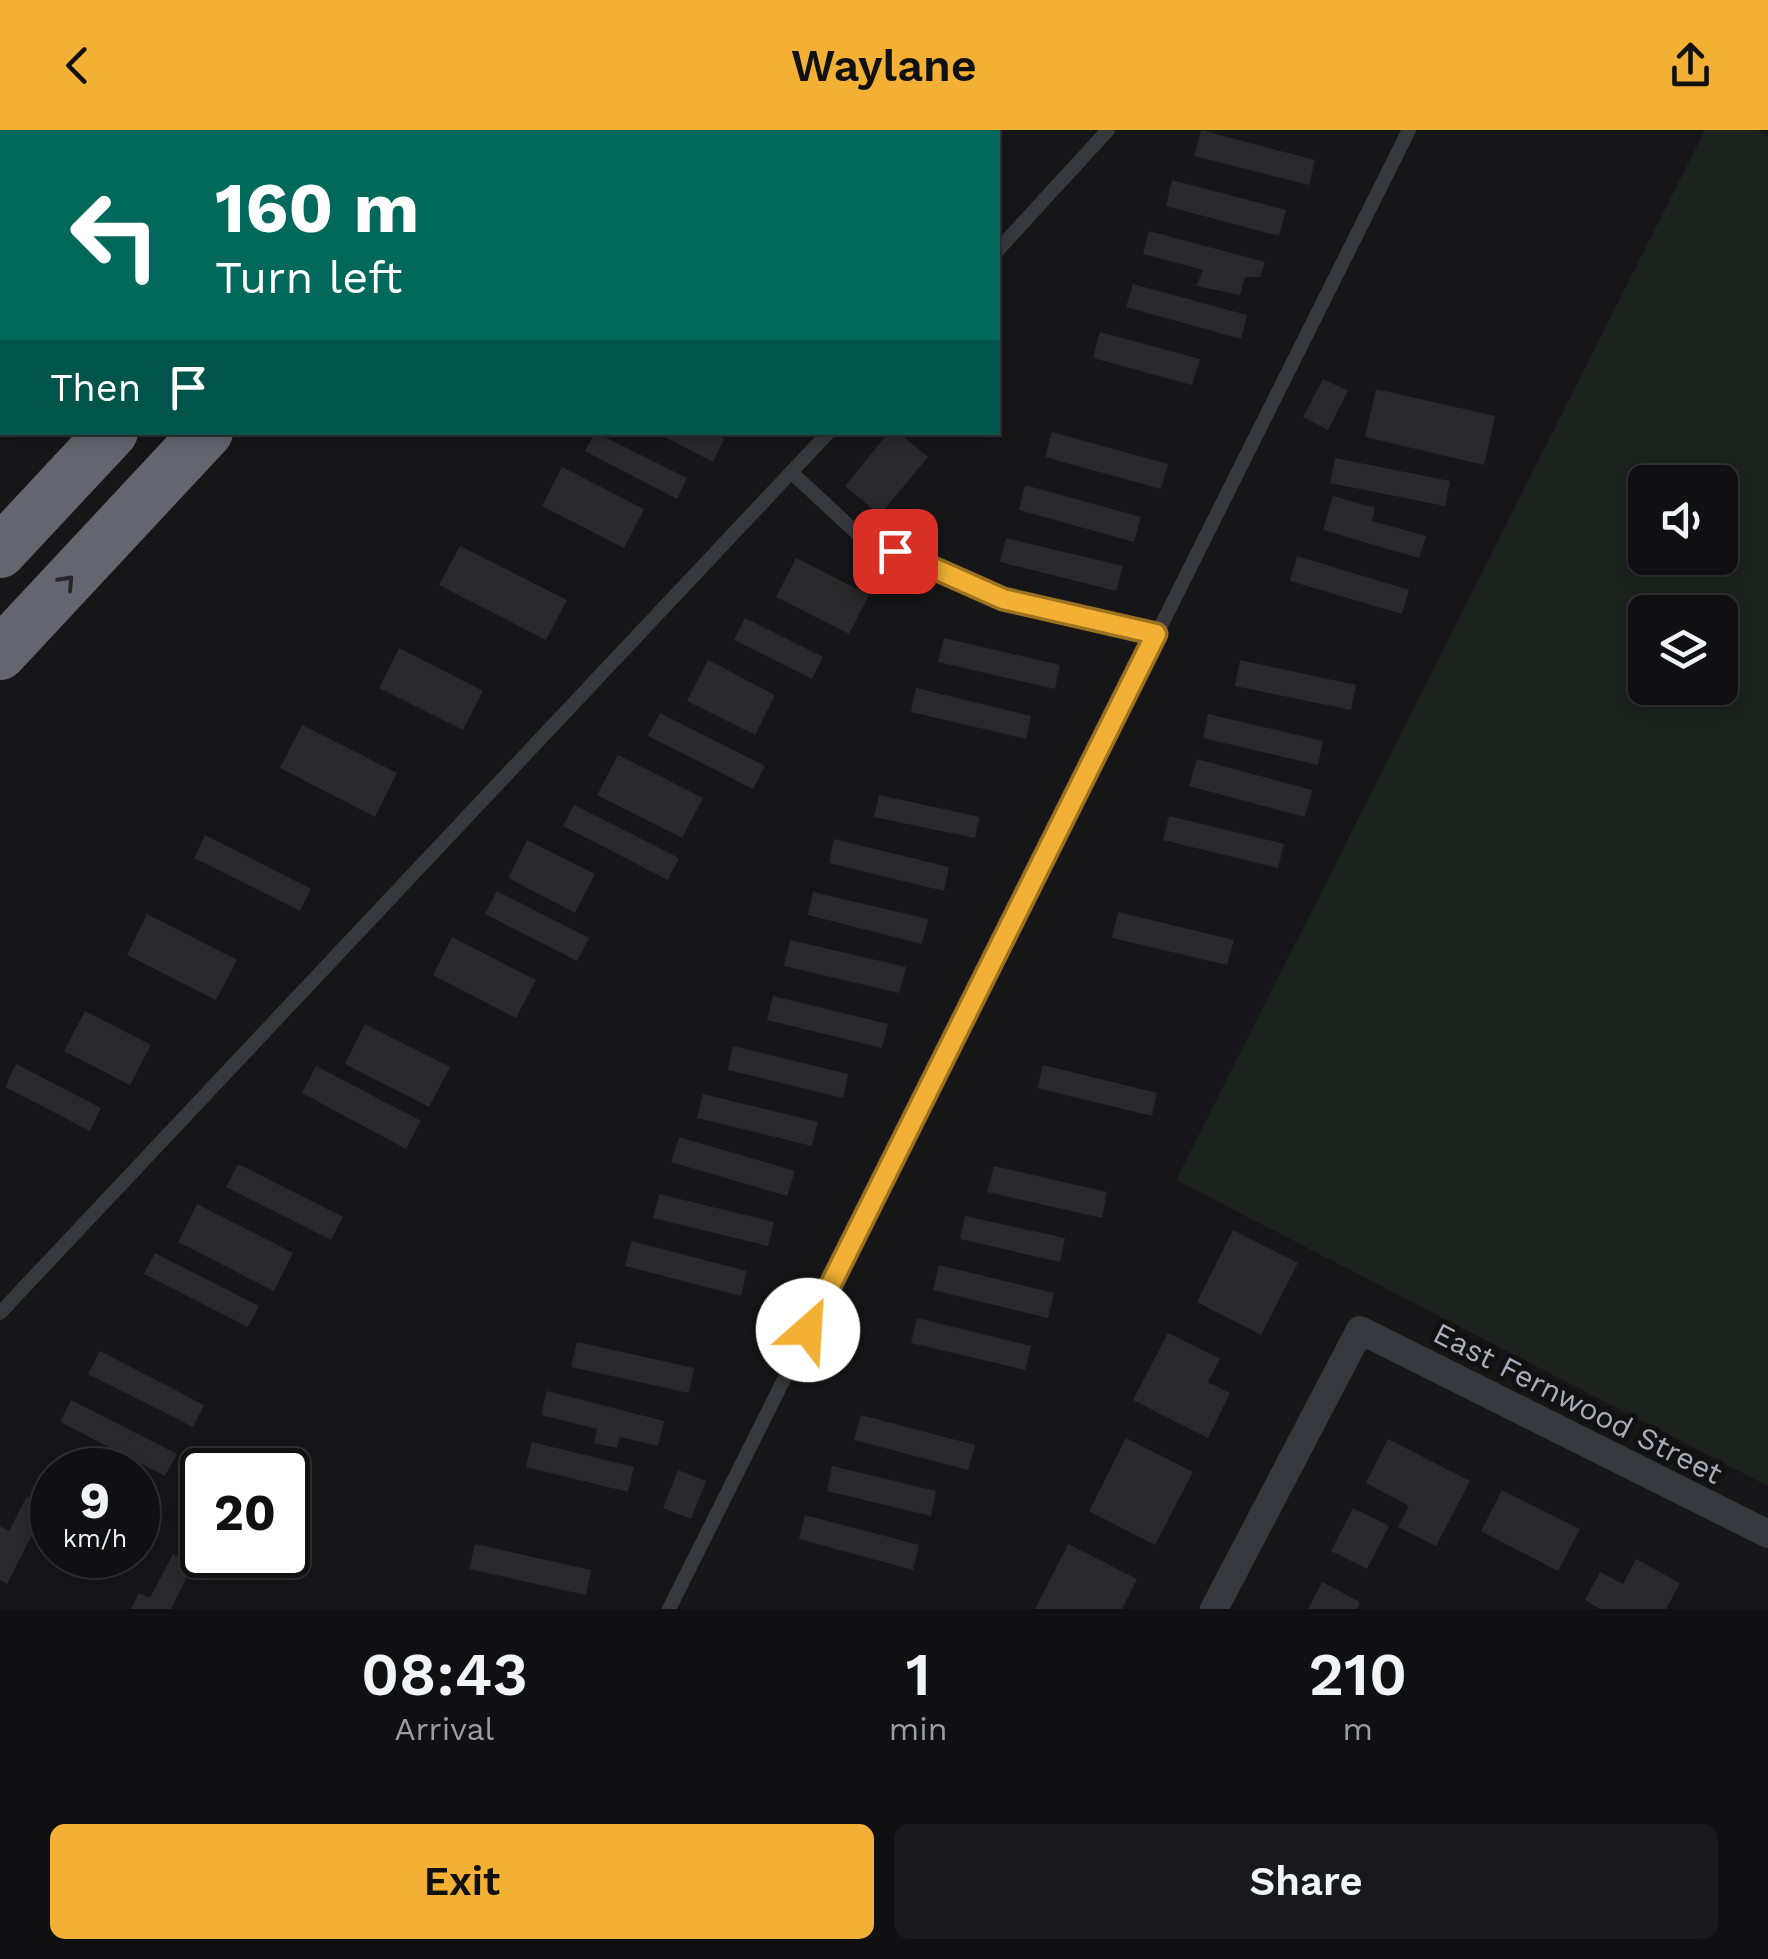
<!DOCTYPE html>
<style>
:root{--surface:#101012;--page:#19191b;--text:#f1f3f6;--muted:#9c9d9f;--line:#303032;--accent:#f2b134}
body{margin:0;font-family:"Work Sans",sans-serif;background:var(--page);color:var(--text);height:100vh;display:flex;flex-direction:column;font-size:38px;white-space:nowrap}
*{box-sizing:border-box;margin:0}
p{font-size:32px;color:var(--muted)}
.icon{flex:none;width:55px;height:55px;fill:none;stroke:currentColor;stroke-width:2;stroke-linecap:round;stroke-linejoin:round}
.map{position:relative;height:1479px;overflow:hidden}
.sheet{display:flex;flex-direction:column;background:var(--surface);flex:1}
.sheet>*{flex:none}
.guide{position:absolute;left:0px;top:0px;width:1000px;height:305px;box-shadow:0 5px 15px #0003,0 0 0 2px var(--line);background:#00695c;color:#fff;overflow:hidden}
.buttons{position:absolute;left:1628px;top:335px;display:grid;gap:20px}
.buttons a{display:grid;place-items:center;width:110px;height:110px;border-radius:15px;background:var(--surface);box-shadow:0 5px 15px #0003,0 0 0 2px var(--line);font-size:50px}
.speed{position:absolute;left:30px;top:1318px;display:flex;gap:20px;font-size:50px;font-weight:700;text-align:center}
.speed>*{display:grid;place-content:center;width:130px;height:130px;border-radius:50%;background:var(--surface);box-shadow:0 5px 15px #0003,0 0 0 2px var(--line);line-height:1}
.speed small{font-size:25px;font-weight:400}
.speed .limit{border:5px solid #111;border-radius:15px;background:#fff;color:#111}
.pin{position:absolute;display:grid;place-items:center;width:85px;height:85px;color:#fff;margin:-42px;border-radius:20px;box-shadow:0 5px 15px #0006}
.me{position:absolute;width:110px;margin:-55px;rotate:26deg;stroke-linejoin:round;filter:drop-shadow(0 0 8px #0008)}
.turn{display:flex;align-items:center;gap:35px;height:210px;padding:0 50px;font-size:45px}
.turn .icon{width:130px;height:130px;stroke-width:2.5}
.turn b{display:block;font-size:70px;line-height:85px}
.then{display:flex;align-items:center;height:95px;padding:0 50px;background:#0003;gap:20px;font-size:38px}
.eta{display:flex;justify-content:space-evenly;align-items:center;height:170px;text-align:center}
.eta b{font-size:60px;font-weight:600;line-height:70px}
.button{display:flex;gap:20px;margin-top:auto;padding:20px 50px}
.button a{flex:1;height:115px;border-radius:15px;background:var(--accent);color:#111;font-size:40px;font-weight:600;line-height:115px;text-align:center}
.button a+a{background:var(--page);color:var(--text)}
header{display:flex;justify-content:space-between;align-items:center;height:130px;padding:0 50px;background:var(--accent);color:#111;font-size:45px;font-weight:600}
.map>svg:first-child{display:block}
.green{fill:#1c231d;fill-rule:evenodd}
.building{fill:#29292c}
.lines{fill:none;stroke-linecap:round;stroke-linejoin:round}
.lane{stroke:#37383d;stroke-width:14}
.street{stroke:#37383d;stroke-width:28}
.highway{stroke:#63666e;stroke-width:52}
.oneway{stroke:#26262a}
.route-casing{stroke:#9d7322;stroke-width:25}
.route{stroke:#f2b134;stroke-width:18}
.labels{text-anchor:middle;dominant-baseline:central;stroke-width:10;stroke-linejoin:round;paint-order:stroke}
.street-label{font-size:30px;fill:#a8adb8;stroke:#111113}
</style>
<header><svg class="icon" aria-label="back" viewBox="0 0 24 24"><path d="M15 5l-7 7 7 7"/></svg>Waylane<svg class="icon" aria-label="share" viewBox="0 0 24 24"><path d="M12 15V3M7 8l5-5 5 5M5 13v7h14v-7"/></svg></header>
<div class="map">
<svg width="1768" height="1479" viewBox="0 0 1768 1479">
<rect width="100%" height="100%" fill="#161618"/>
<path class="green" d="M1705,0H1757L1768,6V1356L1176,1050ZM1645,352H1720V428H1645ZM1645,482H1720V558H1645Z"/>
<path class="building" d="M1201,0L1315,30L1309,55L1194,26Z
M1172,50L1286,80L1279,106L1166,76Z
M1149,101L1265,132L1260,147H1245L1240,165L1196,156L1203,140L1143,124Z
M1133,154L1247,185L1241,209L1126,177Z
M1100,202L1200,229L1192,255L1093,228Z
M1323,249L1348,261L1328,300L1303,287Z
M1376,259L1495,286L1484,335L1365,307Z
M595,302L687,348L677,369L585,321Z
M655,302H712L724,309L713,332Z
M889,302H898L928,327L880,385L845,356Z
M1052,302L1168,334L1161,359L1045,327Z
M1335,328L1450,351L1445,376L1330,353Z
M562,337L644,379L624,418L542,376Z
M1025,355L1141,387L1134,412L1019,380Z
M1333,366L1375,378L1372,391L1426,406L1419,428L1323,400Z
M1006,408L1123,436L1116,461L1000,432Z
M460,416L567,470L546,510L439,455Z
M1297,426L1409,460L1402,484L1290,451Z
M796,428L869,465L849,504L776,467Z
M745,488L823,527L812,549L734,510Z
M944,508L1060,535L1055,559L938,532Z
M399,518L483,561L463,600L379,558Z
M708,530L775,565L755,605L687,571Z
M1240,530L1356,555L1351,580L1235,556Z
M916,558L1031,586L1026,609L911,582Z
M660,583L765,636L753,659L648,606Z
M1208,584L1323,611L1318,635L1203,608Z
M302,595L397,643L375,687L280,638Z
M618,625L703,668L682,708L597,665Z
M1197,629L1312,660L1305,687L1189,656Z
M879,665L980,687L975,708L874,687Z
M574,675L679,728L668,750L563,696Z
M1169,686L1284,714L1278,738L1163,710Z
M205,705L311,759L300,781L194,728Z
M834,709L949,737L944,761L829,733Z
M527,710L595,744L575,783L508,748Z
M497,761L589,808L577,831L485,784Z
M813,762L928,789L922,814L808,785Z
M1118,782L1234,810L1227,835L1112,808Z
M147,784L237,830L216,870L127,825Z
M452,807L536,850L516,888L433,845Z
M790,810L906,837L899,863L784,836Z
M773,866L888,894L882,918L767,890Z
M85,881L151,915L130,955L64,921Z
M365,894L450,937L429,977L345,934Z
M733,916L848,944L843,968L728,940Z
M16,934L101,978L90,1001L5,957Z
M1043,935L1157,963L1152,986L1037,958Z
M316,936L421,991L406,1019L302,963Z
M703,964L818,992L812,1016L697,988Z
M679,1007L795,1041L787,1066L671,1032Z
M238,1034L343,1087L331,1110L226,1057Z
M994,1036L1107,1062L1102,1088L987,1062Z
M659,1064L774,1092L768,1116L653,1088Z
M197,1074L293,1123L274,1161L178,1112Z
M965,1086L1065,1108L1060,1132L960,1109Z
M1233,1100L1298,1133L1261,1205L1197,1172Z
M631,1111L747,1141L741,1166L625,1136Z
M155,1123L259,1176L248,1197L144,1144Z
M939,1135L1054,1163L1048,1188L933,1160Z
M917,1188L1031,1216L1025,1240L911,1213Z
M1168,1203L1220,1229L1208,1252L1230,1263L1208,1308L1133,1270Z
M577,1212L694,1238L689,1263L571,1237Z
M100,1221L204,1275L193,1297L88,1244Z
M547,1261L664,1291L658,1316L620,1307L617,1318L594,1313L597,1299L541,1285Z
M71,1270L177,1324L165,1346L60,1292Z
M861,1285L975,1315L968,1340L854,1310Z
M1126,1308L1193,1342L1155,1415L1089,1381Z
M1388,1309L1470,1351L1436,1416L1398,1397L1409,1376L1366,1353Z
M532,1312L634,1337L628,1362L526,1337Z
M832,1336L936,1361L931,1386L827,1361Z
M678,1340L706,1351L691,1389L663,1378Z
M1502,1360L1580,1399L1558,1441L1481,1401Z
M27,1366L47,1376L7,1454L0,1450V1396L9,1401Z
M1353,1378L1389,1396L1367,1439L1331,1421Z
M805,1385L919,1415L913,1440L799,1409Z
M475,1414L591,1440L586,1465L469,1439Z
M1068,1414L1137,1449L1122,1479H1035Z
M173,1424L193,1435L171,1479H131L139,1463L150,1468Z
M1636,1429L1680,1453L1666,1479H1600L1585,1470L1600,1442L1623,1454Z
M1322,1452L1360,1472L1357,1479H1308Z"/>
<g class="lines">
<path class="lane" d="M998,120L1108,0
M792,343L859,405L1003,469L1157,504
M0,1183L829,302
M669,1479L1409,0"/>
<path class="street" d="M1214,1479L1360,1200L1768,1404"/>
<path class="highway" d="M391,2L393,0
M489,2L491,0
M0,422L112,302
M0,524L207,302"/>
</g>
<defs><path id="oneway-chevron" d="M-2-3.5L2.5 0L-2 3.5" fill="none" stroke-width="1.6" stroke-linecap="round" stroke-linejoin="round" transform="scale(2.5)"/></defs>
<use class="oneway" href="#oneway-chevron" transform="translate(67 452) rotate(-47)"/>
<g class="lines">
<g class="route-casing">
<path id="route" d="M808,1200L1156,504L1003,469L895,421"/>
</g>
<use href="#route" class="route"/>
</g>
<g class="labels">
<g class="street-label">
<text transform="translate(1578 1273) rotate(27)">East Fernwood Street</text>
</g>
</g>
</svg>
<div class="buttons">
<a><svg class="icon" aria-label="sound" viewBox="0 0 24 24"><path d="M4 9h4l5-4v14l-5-4H4zM17 9q2 3 0 6"/></svg></a>
<a><svg class="icon" aria-label="layers" viewBox="0 0 24 24"><path d="M12 4l9 5-9 5-9-5zM3 14l9 5 9-5"/></svg></a>
</div>
<div class="speed"><div>9<small>km/h</small></div><div class="limit">20</div></div>
<div class="pin" style="left:895px;top:421px;background:#d93025"><svg class="icon" aria-label="arrive" viewBox="0 0 24 24"><path d="M6 21V4h12l-3 4 3 4H6"/></svg></div>
<svg class="me" style="left:808px;top:1200px" viewBox="-20 -20 40 40"><circle r="19" fill="#fff"/><path d="M0-13L10 11 0 6-10 11z" fill="#f2b134"/></svg>
<div class="guide">
<div class="turn"><svg class="icon" aria-label="left" viewBox="0 0 24 24"><path d="M17 20v-9H6M10 6l-5 5 5 5"/></svg><div><b>160 m</b>Turn left</div></div>
<div class="then">Then<svg class="icon" aria-label="arrive" viewBox="0 0 24 24"><path d="M6 21V4h12l-3 4 3 4H6"/></svg></div>
</div>
</div>
<section class="sheet">
<div class="eta">
<div><b>08:43</b><p>Arrival</p></div>
<div><b>1</b><p>min</p></div>
<div><b>210</b><p>m</p></div>
</div>
<div class="button"><a>Exit</a><a>Share</a></div>
</section>
